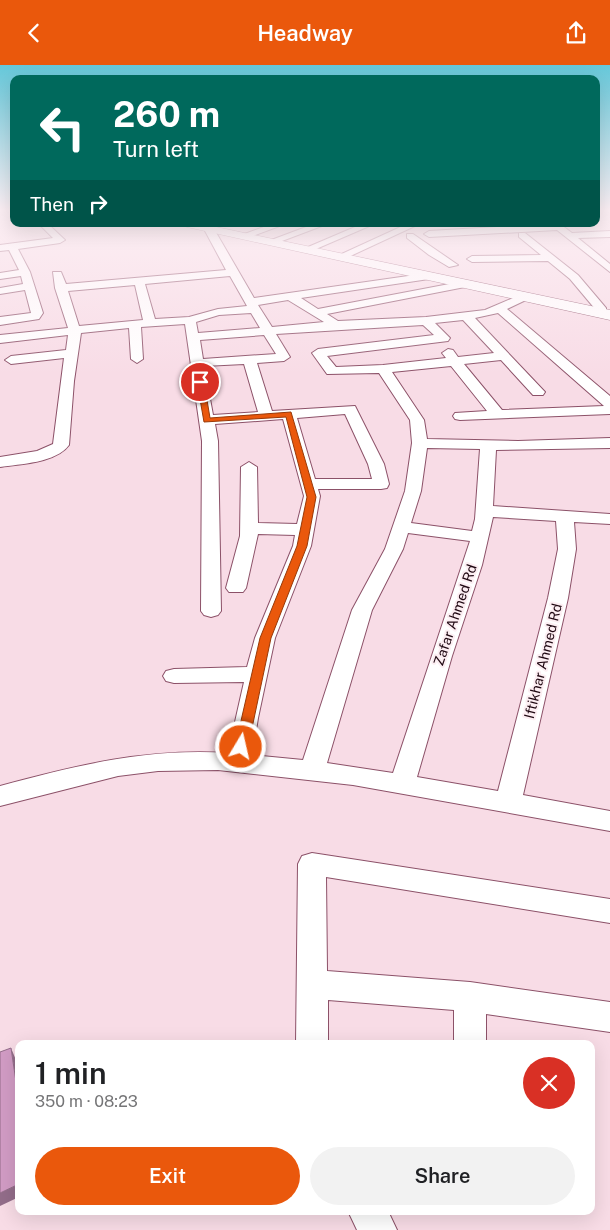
<!DOCTYPE html>
<meta charset="utf-8">
<style>
:root{--surface:#fff;--page:#f2f2f2;--text:#202124;--muted:#757577;--accent:#ea580c}
body{margin:0;font-family:"Public Sans",sans-serif;background:var(--page);color:var(--text);height:100vh;display:flex;flex-direction:column;font-size:19px;white-space:nowrap}
*{box-sizing:border-box;margin:0}
p{font-size:16px;color:var(--muted)}
.icon{flex:none;width:28px;height:28px;fill:none;stroke:currentColor;stroke-width:2;stroke-linecap:round;stroke-linejoin:round}
.map{position:relative;flex:1;overflow:hidden}
.sheet{position:absolute;left:15px;top:975px;width:580px;height:175px;display:flex;flex-direction:column;background:var(--surface);border-radius:10px;box-shadow:0 5px 20px #0002}
.sheet>*{flex:none}
.top-card{position:absolute;left:10px;top:10px;width:590px;height:152px;border-radius:10px;box-shadow:0 5px 20px #0002;background:#00695c;color:#fff;overflow:hidden}
.pin{position:absolute;display:grid;place-items:center;width:42px;height:42px;color:#fff;margin:-21px;border:2px solid #fff;border-radius:50%;box-shadow:0 1px 5px #0007}
.me{position:absolute;width:55px;margin:-28px;rotate:9deg;stroke-linejoin:round;filter:drop-shadow(0 0 4px #0008)}
.turn{display:flex;align-items:center;gap:18px;height:105px;padding:0 20px;font-size:22px}
.turn .icon{width:65px;height:65px;stroke-width:2.5}
.turn b{display:block;font-size:35px;line-height:42px}
.then{display:flex;align-items:center;height:48px;padding:0 20px;background:#0003;gap:10px;font-size:19px}
.round{display:grid;place-items:center;flex:none;width:52px;height:52px;border-radius:26px;background:var(--page)}
.headline{display:flex;align-items:center;justify-content:space-between;height:85px;padding:0 20px}
h1{font-size:30px;font-weight:600;line-height:38px}
.button{display:flex;gap:10px;margin-top:auto;padding:10px 20px}
.button a{flex:1;height:58px;border-radius:30px;background:var(--accent);color:#fff;font-size:20px;font-weight:600;line-height:58px;text-align:center}
.button a+a{background:var(--page);color:var(--text)}
header{display:flex;justify-content:space-between;align-items:center;height:65px;padding:0 20px;background:var(--accent);color:#fff;font-size:22px;font-weight:600}
.map>svg:first-child{display:block}
.lines{fill:none;stroke-linecap:round;stroke-linejoin:round}
.street-casing{stroke:#8c5168;stroke-width:2}
.secondary-casing{stroke:#8c5168;stroke-width:1}
.street{fill:#fff;fill-rule:evenodd}
.secondary{fill:#fff;fill-rule:evenodd}
.shaded-wall{fill:#936d8a}
.building{fill:#d29cc5;stroke:#936d8a}
.route{fill:#ea580c;stroke:#983908}
.labels{text-anchor:middle;dominant-baseline:central;stroke-width:4;stroke-linejoin:round;paint-order:stroke}
.street-label{font-size:14px;fill:#1f0812;stroke:#fceef2}
</style>
<header><svg class="icon" aria-label="back" viewBox="0 0 24 24"><path d="M15 5l-7 7 7 7"/></svg>Headway<svg class="icon" aria-label="share" viewBox="0 0 24 24"><path d="M12 15V3M7 8l5-5 5 5M5 13v7h14v-7"/></svg></header>
<div class="map">
<svg width="610" height="1165" viewBox="0 0 610 1165">
<rect width="100%" height="100%" fill="#f8dce6"/>
<g class="lines">
<g class="street-casing">
<path id="street" d="M39,159H48L65,175L60,178L18,184L30,207L43,248L39,254L0,260V252L31,248L25,225L0,229V223L23,219L21,211L0,214V208L19,205L9,185L0,186V180L53,173Z
M272,159H285L247,173L239,171Z
M314,159H327L274,179L266,177Z
M362,159H374L309,187L301,185Z
M407,159L417,160L344,194L335,192Z
M551,159H560L572,168L610,166V172L578,173L610,199V207L557,165L429,172L424,169L429,166Z
M209,161L214,164L254,233L429,208L434,211L429,214L301,233L318,244L465,216L470,219L465,222L327,249L338,256L426,252L485,245L520,230H528V234L507,244L610,331V349L460,355L455,354L453,351L455,348L487,346L451,301L392,307L424,355L427,374L518,376L610,373V383L496,385L493,441L610,449V459L574,457L576,484L568,533L523,730L610,746V766L353,720L218,705L158,706L118,711L0,741V721C78,700 147,683 228,688L244,617L174,618L166,616L163,611L166,606L174,604L247,602L255,573L293,481L295,470L258,469L246,523L243,527H229L226,523L240,471L241,402L249,397L257,402L258,458L297,459L304,431L283,354L215,359L218,376L221,546L218,550L211,552L204,550L201,546L202,376L185,259L141,262L143,294L137,298L131,294L129,263L81,268L74,316L69,380C56,398 20,399 0,402V392L37,386L53,379L64,293L11,299L5,295L11,291L66,285L68,270L0,278V270L68,263L55,223L53,207H61L66,219L226,205L204,164ZM230,211L247,241L218,244L189,252L155,254L145,219ZM135,220L143,255L79,261L68,226ZM288,235L324,257L272,262L258,240ZM251,248L260,263L198,268L196,257L219,250ZM498,248L604,341L502,345L464,299L501,295L533,330H543L545,327L475,253ZM463,255L494,288L458,292L453,285L448,284L442,288L446,293L383,300L336,302L327,291L448,276L450,273L435,258ZM423,260L434,270L318,284L312,288L327,309L379,308L410,355L412,378L405,426L385,484L352,545L303,695L252,690L258,653L275,573L311,481L320,431L318,424H381L387,423L389,419L384,399L355,341L272,346L257,298L284,296L290,292L276,269ZM264,270L276,289L203,294L200,275ZM244,299L258,347L213,350L204,301ZM345,349L368,399L372,414H315L297,353ZM427,383L480,384L475,454L472,466L411,458L421,426ZM493,452L556,456L558,484L548,533L498,726L417,712L452,591L482,500ZM408,468L470,476L393,708L327,698L372,545L403,484Z
M519,168H525L578,210L606,243V247L603,250H595L593,248L596,245L570,214L548,196L472,197L467,194L472,191L541,190L519,172Z
M407,169H413L458,200L449,202L429,190L407,173Z
M312,788L610,834V858L326,812L327,906L470,917L610,937V967L486,949V979H454V945L328,935V979H296L298,799L302,791Z
M348,1146H388L397,1165H357Z"/>
</g>
<g class="secondary-casing">
<path id="secondary" d="M181,159H202L610,245V255L187,162Z"/>
</g>
<use href="#street" class="street"/>
<use href="#secondary" class="secondary"/>
</g>
<path class="shaded-wall" d="M11,983L16,995L19,1015V1037Z
M19,1119V1132L0,1141V1128Z"/>
<path class="building" d="M11,983L19,1037V1119L0,1128V987Z"/>
<linearGradient id="sky" x2="0" y2="1"><stop stop-color="#66c8da"/><stop offset="0.47" stop-color="#fceff4"/><stop offset="1" stop-color="#fceff4" stop-opacity="0"/></linearGradient>
<rect width="610" height="309" fill="url(#sky)"/>
<path class="route" d="M200,315L204,317L210,353L291,347L316,432L307,481L271,573L248,682L241,687L235,682L260,573L297,481L307,432L286,352L204,357L197,317Z"/>
<g class="labels">
<g class="street-label">
<text transform="translate(455 550) rotate(-71)">Zafar Ahmed Rd</text>
<text transform="translate(543 596) rotate(-76)">Iftikhar Ahmed Rd</text>
</g>
</g>
</svg>
<div class="pin" style="left:200px;top:317px;background:#d93025"><svg class="icon" aria-label="arrive" viewBox="0 0 24 24"><path d="M6 21V4h12l-3 4 3 4H6"/></svg></div>
<svg class="me" style="left:241px;top:682px" viewBox="-20 -20 40 40"><circle r="17" fill="#ea580c" stroke="#fff" stroke-width="3"/><path d="M0-11L8 9 0 5-8 9z" fill="#fff"/></svg>
<div class="top-card">
<div class="turn"><svg class="icon" aria-label="left" viewBox="0 0 24 24"><path d="M17 20v-9H6M10 6l-5 5 5 5"/></svg><div><b>260 m</b>Turn left</div></div>
<div class="then">Then<svg class="icon" aria-label="right" viewBox="0 0 24 24"><path d="M7 20v-9h11M14 6l5 5-5 5"/></svg></div>
</div>
<section class="sheet">
<div class="headline"><div><h1>1 min</h1><p>350 m · 08:23</p></div><a class="round" style="background:#d93025;color:#fff"><svg class="icon" aria-label="close" viewBox="0 0 24 24"><path d="M6 6l12 12M18 6L6 18"/></svg></a></div>
<div class="button"><a>Exit</a><a>Share</a></div>
</section>
</div>
